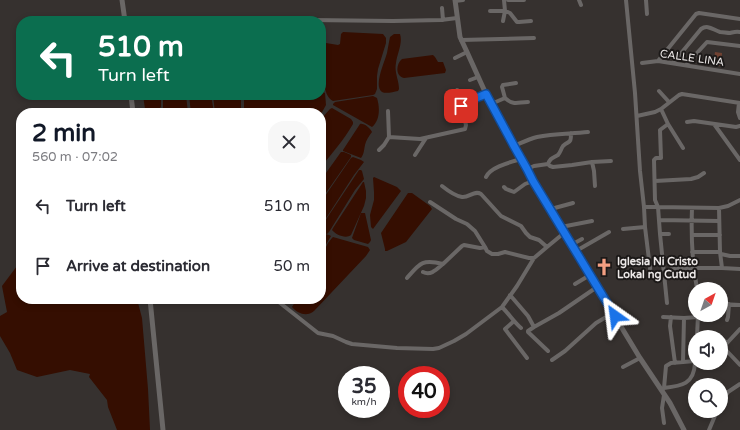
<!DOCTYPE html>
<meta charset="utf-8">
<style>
:root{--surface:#fff;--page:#f7f7f7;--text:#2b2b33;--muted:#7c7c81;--accent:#111827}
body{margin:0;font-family:"Varela Round",sans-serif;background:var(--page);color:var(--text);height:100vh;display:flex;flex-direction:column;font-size:15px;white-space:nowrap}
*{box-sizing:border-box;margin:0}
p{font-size:13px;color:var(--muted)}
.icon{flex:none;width:22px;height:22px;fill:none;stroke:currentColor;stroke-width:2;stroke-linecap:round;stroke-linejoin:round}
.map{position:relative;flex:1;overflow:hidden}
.drawer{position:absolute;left:16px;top:108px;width:310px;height:196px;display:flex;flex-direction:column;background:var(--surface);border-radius:16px;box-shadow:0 2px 6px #0003}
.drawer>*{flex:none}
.guide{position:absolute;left:16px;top:16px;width:310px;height:84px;border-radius:16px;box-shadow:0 2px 6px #0003;background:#0b6e4f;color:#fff;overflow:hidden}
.needle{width:26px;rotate:40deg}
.fabs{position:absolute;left:688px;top:282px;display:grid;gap:8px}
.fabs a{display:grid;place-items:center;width:40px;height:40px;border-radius:50%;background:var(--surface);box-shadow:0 2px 6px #0003;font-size:20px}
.speed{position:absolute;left:338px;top:366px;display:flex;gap:8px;font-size:20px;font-weight:700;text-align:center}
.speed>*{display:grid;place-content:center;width:52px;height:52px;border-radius:50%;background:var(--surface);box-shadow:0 2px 6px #0003;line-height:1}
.speed small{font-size:10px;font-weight:400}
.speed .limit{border:6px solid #d22;background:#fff;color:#111}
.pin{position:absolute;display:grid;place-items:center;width:34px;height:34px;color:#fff;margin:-17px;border-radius:8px;box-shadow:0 2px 6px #0006}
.me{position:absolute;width:44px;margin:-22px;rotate:329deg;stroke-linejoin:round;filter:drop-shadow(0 0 3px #0008)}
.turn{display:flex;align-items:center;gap:14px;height:84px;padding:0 16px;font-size:18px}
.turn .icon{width:52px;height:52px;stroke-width:2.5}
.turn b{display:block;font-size:28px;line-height:34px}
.round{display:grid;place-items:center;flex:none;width:42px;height:42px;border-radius:16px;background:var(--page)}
.head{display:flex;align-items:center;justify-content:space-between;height:68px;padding:0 16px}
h1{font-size:24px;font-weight:700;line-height:30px;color:var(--accent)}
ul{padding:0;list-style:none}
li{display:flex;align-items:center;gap:12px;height:60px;padding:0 16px}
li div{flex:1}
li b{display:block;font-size:15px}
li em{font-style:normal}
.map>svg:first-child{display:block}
.green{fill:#714232}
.water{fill:#350e01}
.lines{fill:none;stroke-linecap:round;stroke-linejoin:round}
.minor{stroke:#6a6766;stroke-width:4}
.tertiary{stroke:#6a6766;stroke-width:5}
.route-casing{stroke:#114b97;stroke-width:10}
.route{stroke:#1a73e8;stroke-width:7}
.labels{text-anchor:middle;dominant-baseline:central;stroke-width:4;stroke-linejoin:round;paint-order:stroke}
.street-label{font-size:11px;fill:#ede9e8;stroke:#1c1918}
.poi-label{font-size:11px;font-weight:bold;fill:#ede9e8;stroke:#1c1918;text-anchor:start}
</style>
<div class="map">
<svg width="740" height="430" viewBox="0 0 740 430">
<rect width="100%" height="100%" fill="#36312f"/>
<path class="green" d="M715,52L722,53L721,66L713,65Z"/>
<path class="water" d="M343,32L383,34L386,38V43L378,69L377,76V89L375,94L373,95L333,101C320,95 323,58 323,45L326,43L338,45L340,44L341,34Z
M394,34H400C403,43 397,54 396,63C394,72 399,80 399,89L398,91C393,92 386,94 382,92C373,86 385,61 387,53C388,47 389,42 390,37Z
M433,55L435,57L438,62H443L446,70L445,73L404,78C395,76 396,64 402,59Z
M321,91L325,93L326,105L321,114V113H244V98L247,95H321Z
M143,95H161V107C158,111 149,111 145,109Z
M163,95H186L188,113H163Z
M189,95H211L214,113H191Z
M213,95H241V113H215Z
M373,96L377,98C380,108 380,120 372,127L333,105V104L335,102Z
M332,108L351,119L353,122V124C344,140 332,153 321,167V119L330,109Z
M360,124C364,123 370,128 372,132C369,136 366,140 365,145C364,150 364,154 361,158L343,151V150Z
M341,152H344L351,155V157L321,200V180Z
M353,157L361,160L364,162L354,175L321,226V202L351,158Z
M359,170H361L362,171L364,179L355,190L329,232L327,234L321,232V227Z
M374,177L397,187L401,191L373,229L371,227L370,215L374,200V192L373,178Z
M363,182H364L366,191V198L364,206L351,235C346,239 336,235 332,230L333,228Z
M408,193H412L430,206L432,209L406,242L387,251H385V249L381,233Z
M361,213H365L371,240L370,242L368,244L354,240L352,238L353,235Z
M321,233L329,235L331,236L321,253Z
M333,237L368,247L370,250L366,256L314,311C307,317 298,314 292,307L297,299H321V257L328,243L332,238Z
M21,265V299H137L142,318L148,389L150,430H117L108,407L107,400L89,377L90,374L70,370L37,377L17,370L10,353L0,336V316L7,312L2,286L17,266Z"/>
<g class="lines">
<path class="minor" d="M508,0H524
M579,0L581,5
M626,0L635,93L640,171L644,207L645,227L651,276
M646,0L647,14
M455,1L463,0
M442,8L443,20
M490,11H505L510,13L517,22H519L531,21
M311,20L393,21L441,20L457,18
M503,21L505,11L504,0
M461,40L534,38
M455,58L467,52
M658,61L696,14L699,13L740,19
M642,63L658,61L740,74
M673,63L701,29C708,24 713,30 720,32C723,32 727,33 730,33C734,32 736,31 740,32
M686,65L707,42L740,46
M470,80L478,77
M457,90L463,94L468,101
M659,91L669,102
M505,98C514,106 518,102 528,102
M739,103L738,112L740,118
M491,104L505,98L502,87L503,85L516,83
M661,109L668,124L683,148
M388,111L389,137L420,139L465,129L466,125L461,105L486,94
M637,116L655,112L661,109L679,95L682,94L740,103
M687,122L694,121L736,127L740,126
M714,124L740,160
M514,146C521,143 529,139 537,137C554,133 571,134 588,132
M379,150L384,145L389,137
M415,155L426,138
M592,162L611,161
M548,164L550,166L553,167L572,165L592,162L594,171L595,186
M527,169L534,166L548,164C550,158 553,158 558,155C560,153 561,149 563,146C569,140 571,145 571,133
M486,177C490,167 511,162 521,159
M655,181L691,179L698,177L704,173
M442,186C447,190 455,196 462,197C469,198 474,190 481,194L501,216L521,226L526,233L530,237L539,240L547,247L564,233
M504,187L506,189L514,192L525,184L533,181
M644,207H658L655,200L654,160L656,158H661L660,130L668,124
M692,208C691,235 692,262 697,289
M551,209L573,203
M659,220L719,221
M561,227L592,221
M623,229L645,227
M660,234L667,303
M669,234H660L658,207L719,208L728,206L740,200
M692,235H720
M571,245L582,239
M485,247L487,251L492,254H498L505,252L529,258H534
M576,251L609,232
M692,252H720
M721,254L730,256H740
M722,268L740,269
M672,269L693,268H722L720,252L719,208
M423,272C431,276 437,269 443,264
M407,278C420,263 422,259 443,264L462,246L464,245L480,248L485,247L475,231L467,224L456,219L430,202
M575,284L590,275
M510,295L528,316L534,327L559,313L597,287
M275,299L318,333L333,336L346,342L352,344L397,348L433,349L439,348L454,341L466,334L502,307L517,286L534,258L547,247
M721,304L740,305
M502,307C509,314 514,322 521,328
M663,317L684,318L698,317
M671,317L670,326L675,363
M727,320L728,317L729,304
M514,321L505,329L527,358
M534,327L528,331V332L548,351
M697,337L698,315
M721,338L727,343
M721,347L728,342L740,329
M723,347L740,365
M552,360L565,351L596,323L613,313
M683,362L684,318
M623,367L640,358
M664,388L666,366L671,363L695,361
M663,389L664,388C682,386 694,384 695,363
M664,395L662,408L664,423
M721,402L728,392L740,384
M709,430L717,411"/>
<path class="tertiary" d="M122,0L125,21
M455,0L460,37L467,52L486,94L514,146L527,169L533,181L640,358L670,403L684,430
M131,95L133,113
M150,299L163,430"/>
</g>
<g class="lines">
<g class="route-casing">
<path id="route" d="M461,106L462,104L486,94L514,146L527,169L533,181L615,316"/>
</g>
<use href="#route" class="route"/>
</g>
<defs>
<g id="church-bare" transform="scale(1.38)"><path d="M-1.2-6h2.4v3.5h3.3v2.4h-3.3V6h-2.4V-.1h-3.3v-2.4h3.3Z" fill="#f39f82" stroke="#1c1918" stroke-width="2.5" paint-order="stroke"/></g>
</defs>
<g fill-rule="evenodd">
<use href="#church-bare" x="604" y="267"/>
</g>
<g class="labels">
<g class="street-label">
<text transform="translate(692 58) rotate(8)">CALLE LINA</text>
</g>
<g class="poi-label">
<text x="617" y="261">Iglesia Ni Cristo<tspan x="617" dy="13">Lokal ng Cutud</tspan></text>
</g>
</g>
</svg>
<div class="fabs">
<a><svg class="needle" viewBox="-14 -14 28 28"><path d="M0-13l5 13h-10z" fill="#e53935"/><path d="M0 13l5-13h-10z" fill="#7c7c81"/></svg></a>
<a><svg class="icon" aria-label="sound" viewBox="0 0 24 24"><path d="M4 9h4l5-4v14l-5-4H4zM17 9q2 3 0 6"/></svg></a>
<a><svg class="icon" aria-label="search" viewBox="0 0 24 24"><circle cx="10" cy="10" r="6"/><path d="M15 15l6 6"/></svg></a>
</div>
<div class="speed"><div>35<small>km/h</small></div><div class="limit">40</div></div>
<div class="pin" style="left:461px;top:106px;background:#d93025"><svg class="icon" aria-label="arrive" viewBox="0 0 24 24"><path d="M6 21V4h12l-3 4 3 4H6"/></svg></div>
<svg class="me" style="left:615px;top:316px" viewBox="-20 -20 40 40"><path d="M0-17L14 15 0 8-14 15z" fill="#1a73e8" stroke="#fff" stroke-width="4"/></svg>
<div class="guide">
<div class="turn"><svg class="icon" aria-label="left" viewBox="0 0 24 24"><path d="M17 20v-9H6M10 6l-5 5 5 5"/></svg><div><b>510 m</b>Turn left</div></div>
</div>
<section class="drawer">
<div class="head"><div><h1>2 min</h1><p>560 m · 07:02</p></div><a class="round"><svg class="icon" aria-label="close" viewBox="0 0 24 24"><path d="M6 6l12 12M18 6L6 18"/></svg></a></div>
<ul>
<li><svg class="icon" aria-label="left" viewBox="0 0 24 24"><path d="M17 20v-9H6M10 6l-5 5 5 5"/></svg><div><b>Turn left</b></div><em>510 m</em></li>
<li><svg class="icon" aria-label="arrive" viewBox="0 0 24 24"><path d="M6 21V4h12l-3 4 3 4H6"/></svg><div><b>Arrive at destination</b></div><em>50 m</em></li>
</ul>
</section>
</div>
